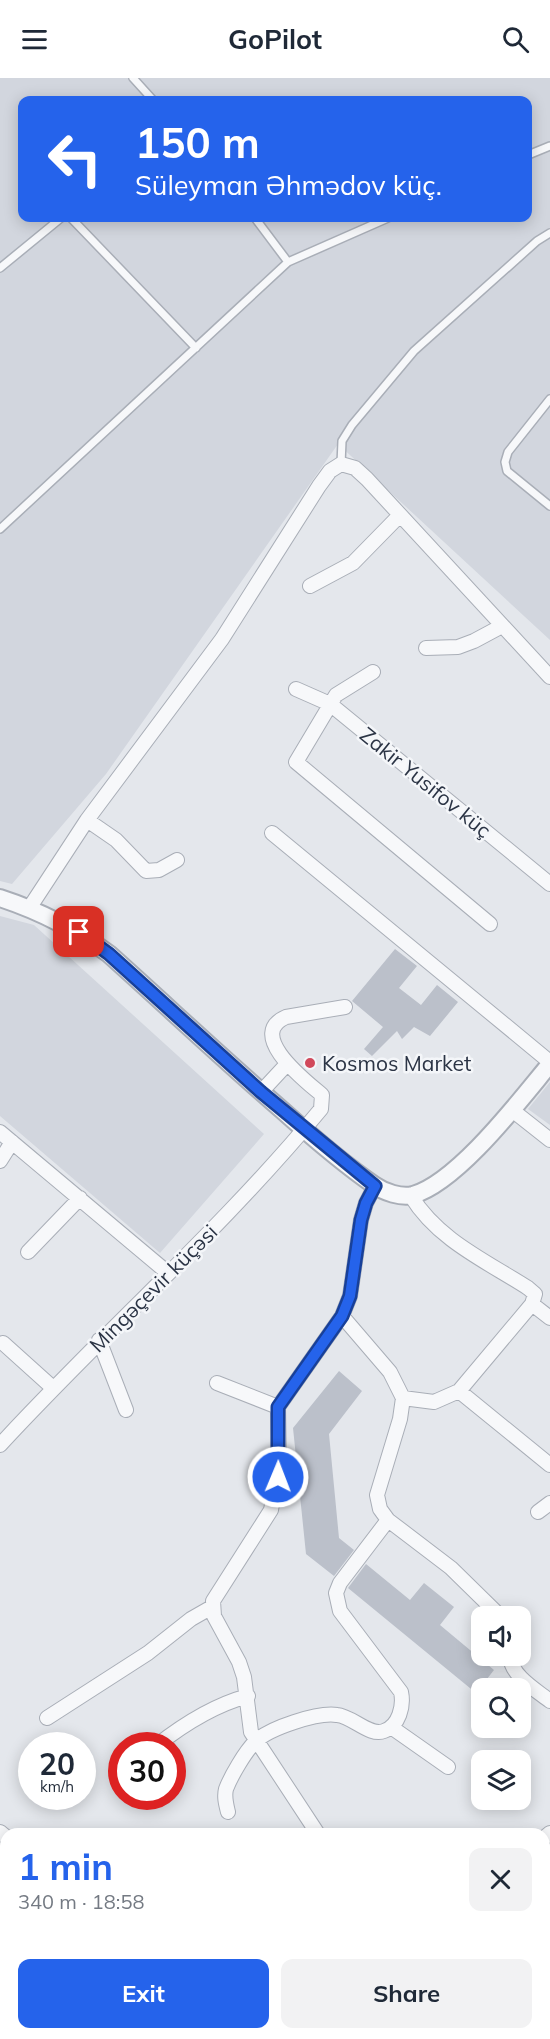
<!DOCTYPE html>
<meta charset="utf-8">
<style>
:root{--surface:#fff;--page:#f2f2f3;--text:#1f2937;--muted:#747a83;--accent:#2563eb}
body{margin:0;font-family:Mulish,sans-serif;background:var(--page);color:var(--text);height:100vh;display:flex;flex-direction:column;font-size:22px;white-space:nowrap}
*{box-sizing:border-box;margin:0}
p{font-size:20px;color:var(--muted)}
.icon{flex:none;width:33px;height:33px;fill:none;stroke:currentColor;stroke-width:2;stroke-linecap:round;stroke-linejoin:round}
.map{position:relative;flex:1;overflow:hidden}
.sheet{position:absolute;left:0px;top:1750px;width:550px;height:212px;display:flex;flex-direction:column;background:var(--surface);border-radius:18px 18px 0 0;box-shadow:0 3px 15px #0003}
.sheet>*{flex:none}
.hud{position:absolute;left:18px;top:18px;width:514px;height:126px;border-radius:12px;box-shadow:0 3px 15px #0003;background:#2563eb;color:#fff;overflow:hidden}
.tools{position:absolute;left:471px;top:1528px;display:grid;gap:12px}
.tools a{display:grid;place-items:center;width:60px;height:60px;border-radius:12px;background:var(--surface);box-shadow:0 3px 15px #0003;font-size:30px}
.speed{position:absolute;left:18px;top:1654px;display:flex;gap:12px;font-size:30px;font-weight:700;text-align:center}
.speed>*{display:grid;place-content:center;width:78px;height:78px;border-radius:50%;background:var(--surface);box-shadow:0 3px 15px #0003;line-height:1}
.speed small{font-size:15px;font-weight:400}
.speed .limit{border:9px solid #d22;background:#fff;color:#111}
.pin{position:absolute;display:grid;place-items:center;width:51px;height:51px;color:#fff;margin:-26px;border-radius:12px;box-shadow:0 3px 9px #0006}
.me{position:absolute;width:66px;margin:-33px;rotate:1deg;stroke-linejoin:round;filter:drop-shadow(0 0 4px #0008)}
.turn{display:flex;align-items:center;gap:21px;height:126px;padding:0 18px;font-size:27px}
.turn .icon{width:78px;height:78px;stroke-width:2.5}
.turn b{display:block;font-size:42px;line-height:51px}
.round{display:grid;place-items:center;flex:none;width:63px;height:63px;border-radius:12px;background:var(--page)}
.headline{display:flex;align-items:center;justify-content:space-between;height:102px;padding:0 18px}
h1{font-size:36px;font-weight:700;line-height:45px;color:var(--accent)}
.action{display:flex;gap:12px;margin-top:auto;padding:12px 18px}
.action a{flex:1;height:69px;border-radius:12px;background:var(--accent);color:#fff;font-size:24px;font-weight:700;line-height:69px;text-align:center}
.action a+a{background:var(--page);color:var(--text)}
header{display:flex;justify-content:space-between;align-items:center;height:78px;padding:0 18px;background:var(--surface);font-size:27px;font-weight:700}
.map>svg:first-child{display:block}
.built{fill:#d2d6de;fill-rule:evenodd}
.building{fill:#bbc0ca}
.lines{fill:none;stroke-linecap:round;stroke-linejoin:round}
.service-casing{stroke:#a9aeb7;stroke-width:10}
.minor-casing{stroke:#a9aeb7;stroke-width:16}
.tertiary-casing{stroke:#a9aeb7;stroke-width:20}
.service{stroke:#f7f8fa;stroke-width:7}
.minor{stroke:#f7f8fa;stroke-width:14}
.tertiary{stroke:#f7f8fa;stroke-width:16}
.route-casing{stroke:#184099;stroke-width:15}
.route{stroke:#2563eb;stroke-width:10}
.poi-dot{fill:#d1495b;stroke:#f4f6f9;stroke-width:2}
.labels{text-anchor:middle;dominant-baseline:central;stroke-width:5;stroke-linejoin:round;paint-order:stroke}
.street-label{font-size:21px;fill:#2b3445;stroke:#f4f6f9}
.poi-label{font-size:21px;fill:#2b3445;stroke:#f4f6f9;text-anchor:start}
</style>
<header><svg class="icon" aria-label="menu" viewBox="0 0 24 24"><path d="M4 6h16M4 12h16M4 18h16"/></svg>GoPilot<svg class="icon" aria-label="search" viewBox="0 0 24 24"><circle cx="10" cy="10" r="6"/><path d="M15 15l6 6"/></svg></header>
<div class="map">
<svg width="550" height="1961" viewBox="0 0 550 1961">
<rect width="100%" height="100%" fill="#e4e7ec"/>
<path class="built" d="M0,0H550V562L338,366L106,696L12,806L0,803ZM22,22H528V140H22Z
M0,838L34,847L264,1056L160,1175L0,1038Z
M550,1004V1047L528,1031Z"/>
<path class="building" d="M395,871L417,888L399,910L421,927L437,907L458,924L430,958L414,949L402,961L397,953L372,978L364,971L383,949L352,923Z
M339,1293L362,1313L329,1356L339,1460L354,1472L334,1498L306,1476L293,1350Z
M366,1486L410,1522L424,1505L454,1529L440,1547L494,1592L476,1615L348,1510Z"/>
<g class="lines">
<g class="service-casing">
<path id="service" d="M133,0L153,22
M528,77L550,68
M71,140L196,270
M255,140L288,184
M0,190L61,140
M550,321L508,374L505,384L507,393L550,428
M341,386L342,363L352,347L414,273L537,163L550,155
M0,451L288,184L388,140"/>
</g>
<g class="minor-casing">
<path id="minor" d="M310,508L353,485L400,437
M426,570L458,569L474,563L502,548
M373,594L336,617L296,684L490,846
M296,611L330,626L550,806
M87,742L116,762L146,793L159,792L177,782
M272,755L550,984
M30,829L87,742L222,561L319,408L330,393L341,386L355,390L367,401L550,599
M261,1014L287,986
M512,1032L550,1062
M0,1054L168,1195
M0,1083L12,1064
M28,1174L80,1120
M532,1226L550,1240
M342,1238L390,1294L403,1320L434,1324L459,1313L532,1226L535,1216L528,1210C486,1183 438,1162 411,1118
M99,1262L126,1332
M3,1265L53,1310
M217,1305L278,1329
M459,1313L550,1387
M403,1320L400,1341L377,1417L380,1431L388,1442L451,1490L501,1539
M0,1367C105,1253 222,1151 321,1031L322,1017C307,1004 245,957 286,939L345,929
M538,1434L550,1425
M510,1578C511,1598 536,1612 550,1623
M47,1640L148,1575L191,1541L212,1529
M391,1649L448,1689
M156,1668C184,1646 214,1627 248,1618
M228,1734C226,1726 224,1719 226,1711C231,1698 245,1674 255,1664C269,1650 318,1634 337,1637C352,1638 370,1659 384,1653C399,1648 404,1628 401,1614L340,1533L336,1515L340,1505L388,1442
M0,1754L6,1759
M318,1756L251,1654L244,1599L239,1584L214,1538L213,1523L271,1432L279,1386L278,1329L342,1238L350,1218L361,1142L366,1125L375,1108
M544,1760L550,1755
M544,1868L550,1870
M0,1925L6,1926
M98,1956L102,1961"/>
</g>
<g class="tertiary-casing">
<path id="tertiary" d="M0,820C40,833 75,851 109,876C167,928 223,981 282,1032C311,1058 342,1085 374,1107C384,1114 401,1120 413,1117C458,1104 520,1022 550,986"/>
</g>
<use href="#service" class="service"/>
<use href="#minor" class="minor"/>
<use href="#tertiary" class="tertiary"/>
</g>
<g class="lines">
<g class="route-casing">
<path id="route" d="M79,854L109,876L261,1014L375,1108L366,1125L361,1142L350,1218L342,1238L278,1329V1399"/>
</g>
<use href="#route" class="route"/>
</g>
<circle class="poi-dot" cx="310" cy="985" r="6"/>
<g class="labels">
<g class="street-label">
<text transform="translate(426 704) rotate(39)">Zakir Yusifov küç</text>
<text transform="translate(153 1210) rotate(-45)">Mingəçevir küçəsi</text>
</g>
<g class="poi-label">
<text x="322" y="985">Kosmos Market</text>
</g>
</g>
</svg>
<div class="tools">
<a><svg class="icon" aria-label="sound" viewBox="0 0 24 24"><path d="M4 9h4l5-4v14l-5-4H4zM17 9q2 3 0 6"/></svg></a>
<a><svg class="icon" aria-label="search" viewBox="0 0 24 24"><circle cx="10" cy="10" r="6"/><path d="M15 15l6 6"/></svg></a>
<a><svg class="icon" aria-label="layers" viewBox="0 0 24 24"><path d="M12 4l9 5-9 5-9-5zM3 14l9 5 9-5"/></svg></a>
</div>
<div class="speed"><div>20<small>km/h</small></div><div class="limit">30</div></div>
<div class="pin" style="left:79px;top:854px;background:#d93025"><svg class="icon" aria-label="arrive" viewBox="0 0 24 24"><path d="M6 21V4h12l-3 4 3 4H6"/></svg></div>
<svg class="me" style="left:278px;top:1399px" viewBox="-20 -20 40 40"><circle r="17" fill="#2563eb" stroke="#fff" stroke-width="3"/><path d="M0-11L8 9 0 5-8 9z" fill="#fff"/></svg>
<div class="hud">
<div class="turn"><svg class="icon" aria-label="left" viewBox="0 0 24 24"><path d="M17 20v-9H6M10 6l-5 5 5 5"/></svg><div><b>150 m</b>Süleyman Əhmədov küç.</div></div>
</div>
<section class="sheet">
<div class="headline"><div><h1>1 min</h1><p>340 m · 18:58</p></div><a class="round"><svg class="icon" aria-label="close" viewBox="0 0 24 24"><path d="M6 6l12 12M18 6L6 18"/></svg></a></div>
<div class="action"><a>Exit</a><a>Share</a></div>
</section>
</div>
